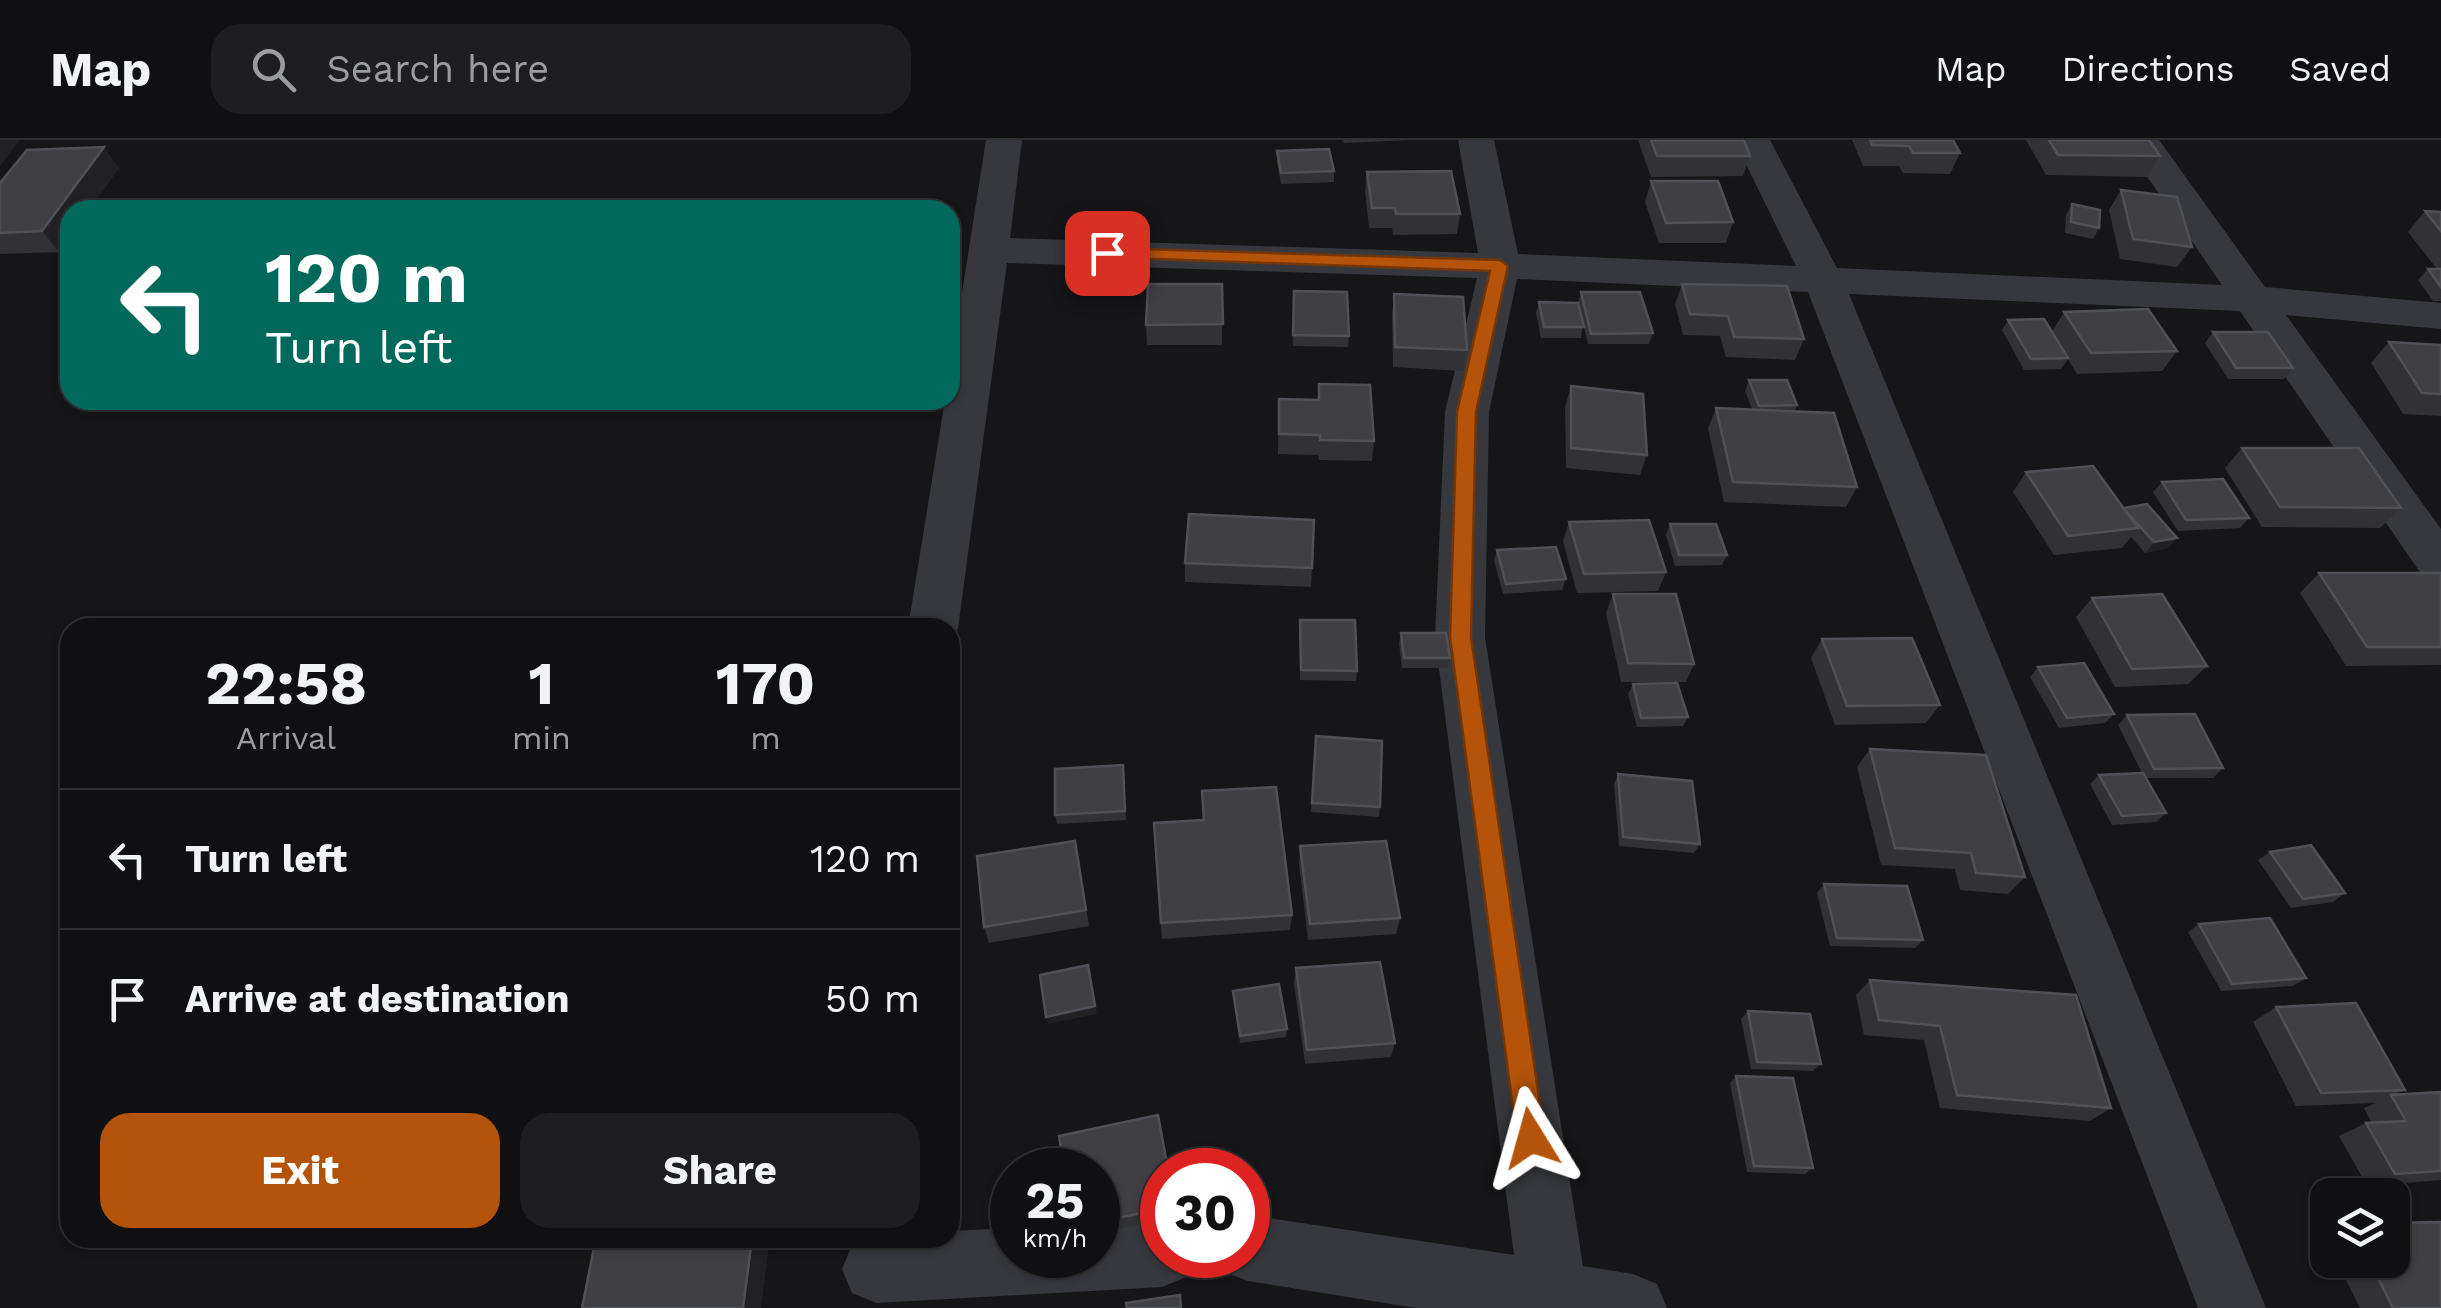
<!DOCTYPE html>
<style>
:root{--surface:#101012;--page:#1e1e20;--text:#f1f3f6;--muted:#9c9d9f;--line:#303032;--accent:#b45309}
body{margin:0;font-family:"Work Sans",sans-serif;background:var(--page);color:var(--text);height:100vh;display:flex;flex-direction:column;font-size:38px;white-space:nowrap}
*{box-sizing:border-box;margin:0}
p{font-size:32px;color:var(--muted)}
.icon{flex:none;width:55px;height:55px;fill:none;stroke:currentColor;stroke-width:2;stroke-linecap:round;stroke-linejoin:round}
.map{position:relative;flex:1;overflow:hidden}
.details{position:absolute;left:60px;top:478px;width:900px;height:630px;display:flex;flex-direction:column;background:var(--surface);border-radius:30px;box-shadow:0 2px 8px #0004,0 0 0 2px var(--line)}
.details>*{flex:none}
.top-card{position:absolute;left:60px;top:60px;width:900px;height:210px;border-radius:30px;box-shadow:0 2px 8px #0004,0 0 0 2px var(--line);background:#00695c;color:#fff;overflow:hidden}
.controls{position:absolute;left:2310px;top:1038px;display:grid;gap:20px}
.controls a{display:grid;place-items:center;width:100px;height:100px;border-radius:20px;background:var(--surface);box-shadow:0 2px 8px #0004,0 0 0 2px var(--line);font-size:50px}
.speed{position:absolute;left:990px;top:1008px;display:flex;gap:20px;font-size:50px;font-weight:700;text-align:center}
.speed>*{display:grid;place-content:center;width:130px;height:130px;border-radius:50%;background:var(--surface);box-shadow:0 2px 8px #0004,0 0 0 2px var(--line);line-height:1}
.speed small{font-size:25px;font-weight:400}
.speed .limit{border:15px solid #d22;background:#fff;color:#111}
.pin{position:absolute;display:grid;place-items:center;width:85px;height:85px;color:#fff;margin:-42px;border-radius:20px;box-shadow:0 5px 15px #0006}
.me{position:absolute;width:110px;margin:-55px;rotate:352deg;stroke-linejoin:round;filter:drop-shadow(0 0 8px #0008)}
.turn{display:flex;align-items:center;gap:35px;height:210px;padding:0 40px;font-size:45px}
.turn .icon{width:130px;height:130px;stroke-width:2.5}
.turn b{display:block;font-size:70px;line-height:85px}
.eta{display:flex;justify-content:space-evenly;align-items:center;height:170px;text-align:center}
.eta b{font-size:60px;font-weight:700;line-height:70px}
.cta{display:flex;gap:20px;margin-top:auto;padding:20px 40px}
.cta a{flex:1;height:115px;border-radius:30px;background:var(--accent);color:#fff;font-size:40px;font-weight:700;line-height:115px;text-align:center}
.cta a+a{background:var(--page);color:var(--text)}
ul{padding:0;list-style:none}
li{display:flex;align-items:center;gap:30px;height:140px;padding:0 40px;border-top:2px solid var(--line)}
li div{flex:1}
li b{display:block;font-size:38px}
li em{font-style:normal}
header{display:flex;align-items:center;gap:60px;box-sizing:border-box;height:140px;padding:0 50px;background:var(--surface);border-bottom:2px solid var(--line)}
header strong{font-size:48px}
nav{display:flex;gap:55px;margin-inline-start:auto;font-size:35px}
.search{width:700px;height:90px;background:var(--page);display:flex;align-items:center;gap:25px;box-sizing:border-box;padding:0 35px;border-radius:30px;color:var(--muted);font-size:38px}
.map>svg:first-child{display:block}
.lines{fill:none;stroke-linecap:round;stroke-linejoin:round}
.minor{fill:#37383d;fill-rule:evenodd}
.wall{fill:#323236}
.shaded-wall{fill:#212124}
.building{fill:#3f3f44;stroke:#4f5156;stroke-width:2.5}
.route{fill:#b45309;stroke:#753606;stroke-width:2.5}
</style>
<header>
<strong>Map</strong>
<div class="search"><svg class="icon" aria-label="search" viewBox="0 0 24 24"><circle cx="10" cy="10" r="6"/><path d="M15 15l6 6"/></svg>Search here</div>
<nav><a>Map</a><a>Directions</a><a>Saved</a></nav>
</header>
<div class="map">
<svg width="2441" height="1168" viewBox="0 0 2441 1168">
<rect width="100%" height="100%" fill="#161618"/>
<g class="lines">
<path class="minor" d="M986,0H1022L1010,98L1478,113L1458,0H1494L1518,114L1796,126L1734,0H1770L1837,128L2222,145L2122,0H2159L2265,147L2441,163V189L2286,175L2441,389V443L2424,438L2240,171L1849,154L2266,1168H2198L1808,152L1517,139L1489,272L1485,497L1583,1126L1633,1134L1657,1144L1667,1168H1416L1248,1141L1224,1132L1217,1115H1248V1075L1514,1115L1435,497L1445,272L1477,138L1007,123L958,488L950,502V488H908L945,260H950V229Z
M1162,1079V1115H1195L1186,1137L1162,1147L876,1163L852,1153L842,1129L852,1105L871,1098H950V1091L1012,1088V1115H1098V1083Z"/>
</g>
<path class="wall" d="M1343,0H1411L1344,3Z
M1638,0H1744L1750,16L1743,36L1651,37Z
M1852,0H1953L1960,13L1950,34L1903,33L1899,26H1863Z
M2026,0H2049L2160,16L2147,37L2046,35Z
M1277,11L1334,31V42L1281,44L1277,22Z
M119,28L59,112L0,114V43Z
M1367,32L1460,74L1457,94L1393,95L1392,88H1369L1365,52Z
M1651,41L1733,82L1726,103H1659L1645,62Z
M2121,50L2192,107L2177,127L2120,119L2109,70Z
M2072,64L2099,88L2093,99L2065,93L2066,75Z
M2425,71L2441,72V161H2433L2418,140L2428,129H2437L2408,92Z
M1222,144V205H1147L1146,185Z
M1682,144L1804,199L1795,220L1726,217L1720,196L1683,195L1675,164Z
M1294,151L1349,196L1348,207L1293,206Z
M1581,152L1653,193L1649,204H1588L1583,184L1581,198H1541L1536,173L1539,162L1578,163Z
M1394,154L1467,210L1463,231L1393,227L1392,175Z
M2064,172L2177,211L2162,231L2077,234L2068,219L2061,229L2024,230L2002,190L2008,180L2052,192Z
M2213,192L2293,228L2284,239H2228L2205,203Z
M2389,202L2441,205V276L2403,274L2371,223Z
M1749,240L1797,265L1795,271L1857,347L1846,367L1724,362L1708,288L1716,268L1752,269L1745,251Z
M1319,244L1374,301L1372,321L1319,320L1318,315L1278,314L1279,259L1318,260Z
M1571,246L1647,315L1640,335L1566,328L1565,267Z
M2242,308L2401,368L2380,388L2262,387L2225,328Z
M2026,332L2123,368L2177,398L2168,408L2145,413L2131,397L2122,408L2054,415L2013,352Z
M2162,342L2249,378L2240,388L2178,391L2153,352Z
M1569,382L1666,432L1658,451L1577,453L1563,401Z
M1670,384L1727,415L1722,425L1675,426L1666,395Z
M1497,410L1566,439L1562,450L1503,454L1494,420Z
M1185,423L1312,428L1311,447L1185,442Z
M2319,433H2441V525L2346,526L2300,453Z
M1613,454L1694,524L1686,542H1621L1606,473Z
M2092,458L2207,526L2188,544L2115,547L2076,477Z
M1300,480L1357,531L1356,541L1300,540Z
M1401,493L1450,518L1447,528H1402L1399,503Z
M1822,499L1940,565L1926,583L1835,585L1811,518Z
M2038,527L2114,574L2105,583L2059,588L2030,537Z
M1633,544L1688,577L1683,586L1637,587L1628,554Z
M2127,575L2223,628L2213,638H2146L2166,673L2156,682L2112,685L2090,644L2099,635L2142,633L2118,585Z
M1316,596L1380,667L1379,677L1311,672Z
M1870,609L2025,737L2008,754L1960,750L1955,729L1881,725L1857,627Z
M1124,634L1126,680L1057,684L1055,675Z
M1618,634L1700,704L1694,713L1619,706L1614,644Z
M1202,651L1292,775L1290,790L1162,799L1154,683L1204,680Z
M1075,701L1089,786L989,803L984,787Z
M1300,706L1400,778L1396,794L1308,800L1299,723Z
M2270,712L2345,753L2333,762L2291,768L2258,720Z
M1824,744L1923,800L1915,808L1830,806L1817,753Z
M2199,784L2306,838L2293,846L2221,851L2188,792Z
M1296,828L1395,903L1391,917L1305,924L1294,843Z
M1870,840L2111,968L2090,981L1940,968L1924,900L1864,895L1856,855Z
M1233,851L1287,889L1286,897L1240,903Z
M2276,867L2405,950L2393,955L2441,952V1040L2367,1046L2339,996L2366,983H2372L2364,968L2376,963L2296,966L2253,882Z
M1748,871L1821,924L1813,931L1751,929L1741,879Z
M1736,936L1813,1028L1805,1034L1747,1032L1730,943Z
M1098,1030H1162V1080L1098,1093Z
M2336,1120H2392L2441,1168H2360Z"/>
<path class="shaded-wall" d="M0,0H20L0,26Z
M104,7L119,28L89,70H70V97L59,112L42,91Z
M2177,398L2168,408L2145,413L2154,402Z
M1088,825L1097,874L1048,884L1046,877Z
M752,1098H770L761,1168H743Z"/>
<path class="building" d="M1651,0H1744L1750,16H1657Z
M1870,0H1953L1960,13H1913L1909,6L1872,5Z
M2049,0H2149L2160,16L2058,15Z
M104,7L42,91L0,93V43L27,10Z
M1329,9L1334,31L1281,33L1277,11Z
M1451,31L1460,74H1396L1395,68H1372L1367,32Z
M1651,41H1718L1733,82L1666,83Z
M2121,50L2177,57L2192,107L2133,99Z
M2072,64L2100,70L2099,88L2071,82Z
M2425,71L2441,72V91Z
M2428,129H2441V147Z
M1148,144H1222L1223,184L1146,185Z
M1682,144L1787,146L1804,199L1734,197L1728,176L1690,174Z
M1294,151L1347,152L1349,196L1293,195Z
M1581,152H1640L1653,193L1591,194Z
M1394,154L1463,157L1467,210L1395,207Z
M1539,162L1578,163L1584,187H1544Z
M2148,169L2177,211L2091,213L2064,172Z
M2044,179L2068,218L2031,219L2008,180Z
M2213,192H2268L2293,228H2236Z
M2389,202L2441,205V254L2422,253Z
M1749,240H1787L1797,265L1759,266Z
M1319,244L1370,245L1374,301L1320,300V295L1279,294V259L1319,260Z
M1571,246L1643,254L1647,315L1571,308Z
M1716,268L1834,273L1857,347L1733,342Z
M2242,308H2359L2401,368L2280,367Z
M2093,326L2138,388L2068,396L2026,332Z
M2223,339L2249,378L2186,380L2162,342Z
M2147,364L2177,398L2154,402L2123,368Z
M1189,374L1314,380L1312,428L1185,423Z
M1649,380L1666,432L1584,434L1569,382Z
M1670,384H1716L1727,415H1679Z
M1556,407L1566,439L1506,444L1497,410Z
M2319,433H2441V507H2367Z
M1613,454H1676L1694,524L1628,523Z
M2162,454L2207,526L2132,529L2092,458Z
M1300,480H1355L1357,531L1301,530Z
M1401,493H1446L1450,518H1404Z
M1912,498L1940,565L1847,566L1822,499Z
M2084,523L2114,574L2067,578L2038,527Z
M1677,543L1688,577L1641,578L1633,544Z
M2195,574L2223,628L2154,629L2127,575Z
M1316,596L1382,601L1380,667L1312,663Z
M1870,609L1986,615L2025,737L1976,733L1971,713L1895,708Z
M1123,625L1125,671L1055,675V629Z
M2143,633L2166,673L2122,676L2099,635Z
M1618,634L1692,641L1700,704L1623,697Z
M1276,647L1292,775L1161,783L1154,683L1204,680L1202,651Z
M1075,701L1086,770L984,787L977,716Z
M1386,701L1400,778L1310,784L1300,706Z
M2311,705L2345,753L2303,759L2270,712Z
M1824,744L1907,746L1923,800L1837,798Z
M2270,778L2306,838L2232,844L2199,784Z
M1380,822L1395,903L1307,910L1296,828Z
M1088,825L1095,866L1046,877L1040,835Z
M1870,840L2076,855L2111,968L1957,955L1940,886L1879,880Z
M1279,844L1287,889L1240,896L1233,851Z
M2356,863L2405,950L2321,953L2276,867Z
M1748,871L1810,874L1821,924L1757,922Z
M1736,936L1793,938L1813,1028L1754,1026Z
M2441,952V1031L2395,1034L2366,983L2406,981L2391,955Z
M1158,975L1168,1030H1162V1069L1098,1082V1030H1064L1059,996Z
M2441,1082V1168H2393L2369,1120H2392V1083Z
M596,1098H752L743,1168H582Z
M1180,1155L1181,1168H1127L1126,1163Z"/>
<path class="route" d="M1107,108L1500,120L1508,126L1476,272L1471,497L1545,998L1541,1008L1531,1012L1521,1008L1517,998L1450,497L1457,272L1490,131L1101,117V110Z"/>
</svg>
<div class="controls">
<a><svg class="icon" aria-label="layers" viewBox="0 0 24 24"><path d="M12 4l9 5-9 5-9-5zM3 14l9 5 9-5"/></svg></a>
</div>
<div class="speed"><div>25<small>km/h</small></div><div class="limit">30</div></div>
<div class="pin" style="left:1107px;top:113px;background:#d93025"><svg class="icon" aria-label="arrive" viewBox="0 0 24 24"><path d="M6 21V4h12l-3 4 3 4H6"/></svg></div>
<svg class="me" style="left:1531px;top:998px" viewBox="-20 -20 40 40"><path d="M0-17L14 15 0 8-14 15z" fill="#b45309" stroke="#fff" stroke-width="4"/></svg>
<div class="top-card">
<div class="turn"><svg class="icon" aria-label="left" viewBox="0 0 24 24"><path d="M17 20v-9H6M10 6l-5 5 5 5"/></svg><div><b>120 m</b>Turn left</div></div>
</div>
<section class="details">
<div class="eta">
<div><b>22:58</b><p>Arrival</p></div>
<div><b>1</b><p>min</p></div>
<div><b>170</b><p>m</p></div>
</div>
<ul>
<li><svg class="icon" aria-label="left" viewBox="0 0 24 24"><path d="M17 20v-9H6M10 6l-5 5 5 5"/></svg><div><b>Turn left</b></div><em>120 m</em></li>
<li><svg class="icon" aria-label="arrive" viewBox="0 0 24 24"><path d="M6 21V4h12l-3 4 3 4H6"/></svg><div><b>Arrive at destination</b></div><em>50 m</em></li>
</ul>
<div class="cta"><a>Exit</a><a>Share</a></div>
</section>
</div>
